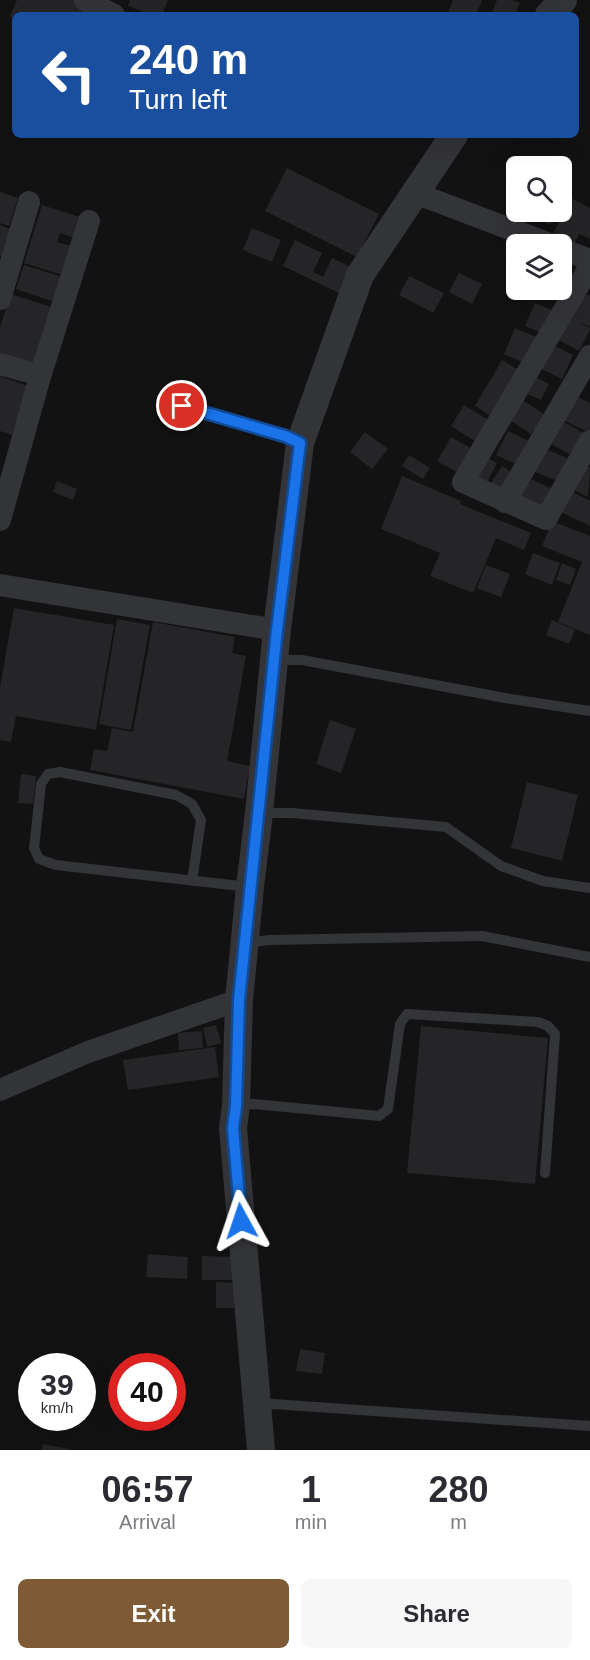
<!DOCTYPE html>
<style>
:root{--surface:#fff;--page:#f7f7f7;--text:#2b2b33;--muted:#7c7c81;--accent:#7f5b35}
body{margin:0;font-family:Helvetica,sans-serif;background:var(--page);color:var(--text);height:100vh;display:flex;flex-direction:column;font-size:22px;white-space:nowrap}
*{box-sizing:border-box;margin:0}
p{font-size:20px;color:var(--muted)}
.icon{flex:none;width:33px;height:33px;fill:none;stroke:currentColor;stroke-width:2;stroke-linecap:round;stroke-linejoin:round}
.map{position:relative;height:1450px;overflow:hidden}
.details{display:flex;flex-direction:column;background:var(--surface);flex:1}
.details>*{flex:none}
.top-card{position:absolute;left:12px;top:12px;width:567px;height:126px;border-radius:9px;box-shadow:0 6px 24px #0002;background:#1a4fa0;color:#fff;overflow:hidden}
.tools{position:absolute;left:506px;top:156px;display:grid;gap:12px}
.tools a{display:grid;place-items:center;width:66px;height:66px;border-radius:9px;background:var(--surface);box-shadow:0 6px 24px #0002;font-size:30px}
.speed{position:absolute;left:18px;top:1353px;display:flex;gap:12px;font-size:30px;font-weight:700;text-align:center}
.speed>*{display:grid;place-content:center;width:78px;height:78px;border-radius:50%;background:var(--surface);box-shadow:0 6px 24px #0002;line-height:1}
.speed small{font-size:15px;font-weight:400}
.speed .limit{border:9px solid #d22;background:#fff;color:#111}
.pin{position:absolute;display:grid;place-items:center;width:51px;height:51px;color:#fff;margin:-26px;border:3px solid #fff;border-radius:50%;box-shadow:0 2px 6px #0007}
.me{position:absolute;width:66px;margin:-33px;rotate:355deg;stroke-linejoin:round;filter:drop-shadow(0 0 4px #0008)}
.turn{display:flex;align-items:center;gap:21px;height:126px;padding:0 18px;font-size:27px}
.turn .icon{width:78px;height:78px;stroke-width:2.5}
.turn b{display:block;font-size:42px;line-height:51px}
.eta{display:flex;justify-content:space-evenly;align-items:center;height:102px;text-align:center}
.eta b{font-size:36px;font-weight:700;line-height:42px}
.primary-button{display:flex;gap:12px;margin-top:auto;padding:12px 18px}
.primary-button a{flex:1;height:69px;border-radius:9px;background:var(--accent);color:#fff;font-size:24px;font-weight:700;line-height:69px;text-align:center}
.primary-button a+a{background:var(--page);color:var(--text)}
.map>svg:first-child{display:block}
.building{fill:#252527}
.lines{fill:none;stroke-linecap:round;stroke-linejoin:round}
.service{stroke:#333438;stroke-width:10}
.minor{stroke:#333438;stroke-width:22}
.tertiary{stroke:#333438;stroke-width:28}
.route-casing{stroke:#114b97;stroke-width:15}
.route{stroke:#1a73e8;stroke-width:10}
</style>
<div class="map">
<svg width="590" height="1450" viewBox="0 0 590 1450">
<rect width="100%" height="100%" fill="#121213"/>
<path class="building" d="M17,0H74L95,15H15V19L10,16Z
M130,0H168L162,15H152L128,6Z
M453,0H482L476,15H447Z
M497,0H512L520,3L515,15H491Z
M287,168L379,214L357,257L265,211Z
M0,192L18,198L9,226L0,223Z
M571,198L590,208V239L579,234L573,247L552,236Z
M42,205L83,218L77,239L60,233L57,242L78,248L69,277L24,263Z
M540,212H550L555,214L550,225L537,218Z
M0,225L11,229L2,257L0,256Z
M252,228L281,240L272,262L243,250Z
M295,240L322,253L313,272L323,277L332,258L357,270L345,296L283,266Z
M24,265L69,279L61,304L16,289Z
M459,273L482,284L472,304L449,292Z
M409,276L444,293L433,313L399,295Z
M580,291L590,296V326L580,323L590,328V330L579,351L555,338Z
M11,294L54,308L35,368L0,356V327Z
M535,303L554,311L544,334L525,326Z
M515,328L541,339L529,365L504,354Z
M549,343L573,355L562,379L537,367Z
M502,360L522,372L494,418L475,406Z
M0,376L28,386L12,435L0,431Z
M533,376L549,384L541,400L525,393Z
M575,396L590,403V433L563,420Z
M521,399L545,415L531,434L508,419Z
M464,405L493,423L480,444L451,426Z
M564,422L587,435L575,457L551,444Z
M508,431L531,442L520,466L496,455Z
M365,432L388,449L372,469L350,452Z
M451,437L474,450L460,474L437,461Z
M540,447L567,458L558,481L530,470Z
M409,455L430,468L423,479L402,466Z
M484,456L497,463L485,486L472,480Z
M581,464L590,468L588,497L570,488Z
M502,466L514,474L502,494L489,486Z
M402,476L461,501L460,504L531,533L524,550L496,538L473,593L430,576L440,553L381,529Z
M524,476L553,489L542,513L514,501Z
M57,481L77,489L73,500L53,492Z
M569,490L590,501V526L559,511Z
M552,521L590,536V635L558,622L582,562L542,546Z
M533,553L560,563L552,585L525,574Z
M562,563L576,569L570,585L556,580Z
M486,565L510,574L501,597L477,588Z
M14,608L114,625L96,730L16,716L11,742L0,740V688Z
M117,619L150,625L131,730L99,724Z
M552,620L575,630L569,644L546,635Z
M153,622L235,637L232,653L246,656L227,761L250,766L244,799L90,770L94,749L107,751L112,728L133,732Z
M330,720L356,729L341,773L316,764Z
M21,774L36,776L33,804L18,803Z
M527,782L578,795L562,861L511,848Z
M216,1025L221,1043L207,1047L203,1028Z
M421,1026L548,1038L535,1184L407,1173Z
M202,1031L203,1048L179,1050L178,1033Z
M215,1047L219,1077L128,1090L123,1060Z
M148,1254L188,1257L187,1279L146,1277Z
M202,1256L234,1257V1280H202Z
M216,1282L234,1283V1308H216Z
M300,1349L325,1353L322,1374L296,1371Z
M43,1444L69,1449V1450H42Z"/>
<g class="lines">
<path class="service" d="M161,400L285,436L300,443
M275,660H302L505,698L590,711
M260,813H292L446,827L501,866L543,881L590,888
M192,881L201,820L192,804L176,795L60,772L48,774L41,784L34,848L39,859L56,865L249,887
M246,943L269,940L482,936L590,957
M236,1105L254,1104L379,1116L388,1109L400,1024L407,1014L538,1022L548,1026L555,1034L545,1173
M258,1407L273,1404L590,1426"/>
<path class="minor" d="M85,0L114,15
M415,193L550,244
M561,249L590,260
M590,266L463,482L546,519L590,441
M0,299L29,202
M0,364L25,371
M505,502L590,356
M0,520L39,380L89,221
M0,585L277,630
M0,1090L88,1052L239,1000"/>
<path class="tertiary" d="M549,15L563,0
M261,1450L233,1128L236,1105L239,1000L250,887L259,813L277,630L300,443L360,275L454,135"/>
</g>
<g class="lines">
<g class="route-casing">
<path id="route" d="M182,406L285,436L300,443L277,630L239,1000L236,1106L233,1128L241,1221"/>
</g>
<use href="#route" class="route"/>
</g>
</svg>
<div class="tools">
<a><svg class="icon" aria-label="search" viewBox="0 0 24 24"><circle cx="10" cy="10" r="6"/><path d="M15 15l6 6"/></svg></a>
<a><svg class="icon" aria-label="layers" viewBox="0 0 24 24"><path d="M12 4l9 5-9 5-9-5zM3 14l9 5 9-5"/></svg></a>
</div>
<div class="speed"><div>39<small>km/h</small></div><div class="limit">40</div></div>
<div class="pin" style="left:182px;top:406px;background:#d93025"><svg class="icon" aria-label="arrive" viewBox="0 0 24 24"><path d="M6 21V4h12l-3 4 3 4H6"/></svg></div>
<svg class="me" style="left:241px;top:1221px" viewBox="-20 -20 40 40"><path d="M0-17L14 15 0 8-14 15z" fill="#1a73e8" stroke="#fff" stroke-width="4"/></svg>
<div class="top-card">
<div class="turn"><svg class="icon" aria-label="left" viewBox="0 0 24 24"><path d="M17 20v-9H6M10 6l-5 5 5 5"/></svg><div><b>240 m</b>Turn left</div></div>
</div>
</div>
<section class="details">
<div class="eta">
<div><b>06:57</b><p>Arrival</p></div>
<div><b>1</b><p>min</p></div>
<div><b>280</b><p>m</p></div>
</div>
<div class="primary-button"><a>Exit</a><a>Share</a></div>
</section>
